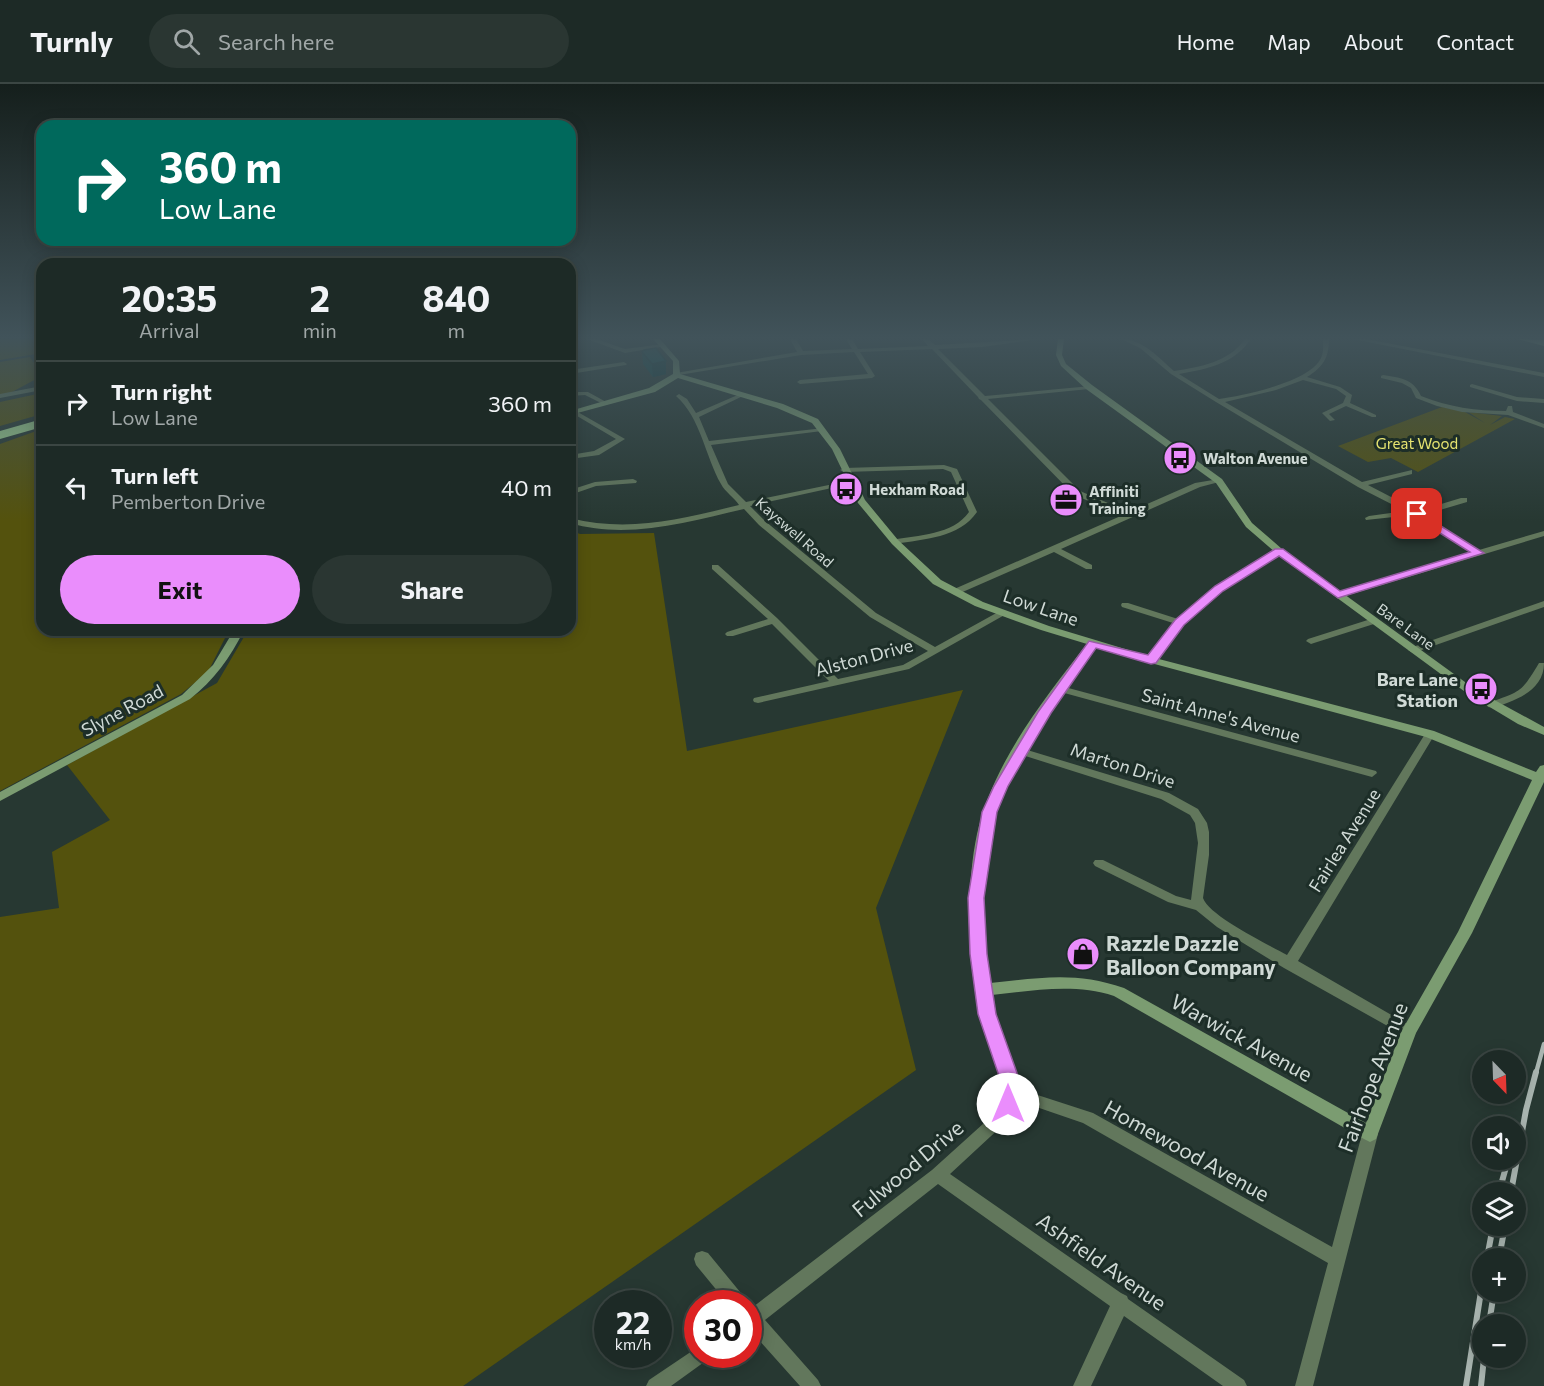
<!DOCTYPE html>
<meta charset="utf-8">
<style>
:root{--surface:#1d2a26;--page:#2a3632;--text:#f1f3f6;--muted:#a0a7a7;--line:#3b4643;--accent:#ea8dfc}
body{margin:0;font-family:Commissioner,sans-serif;background:var(--page);color:var(--text);height:100vh;display:flex;flex-direction:column;font-size:22px;white-space:nowrap}
*{box-sizing:border-box;margin:0}
p{font-size:20px;color:var(--muted)}
.icon{flex:none;width:33px;height:33px;fill:none;stroke:currentColor;stroke-width:2;stroke-linecap:round;stroke-linejoin:round}
.map{position:relative;flex:1;overflow:hidden}
.details{position:absolute;left:36px;top:174px;width:540px;height:378px;display:flex;flex-direction:column;background:var(--surface);border-radius:18px;box-shadow:0 3px 15px #0003,0 0 0 2px var(--line)}
.details>*{flex:none}
.guide{position:absolute;left:36px;top:36px;width:540px;height:126px;border-radius:18px;box-shadow:0 3px 15px #0003,0 0 0 2px var(--line);background:#00695c;color:#fff;overflow:hidden}
.needle{width:39px;rotate:157deg}
.controls{position:absolute;left:1472px;top:966px;display:grid;gap:12px}
.controls a{display:grid;place-items:center;width:54px;height:54px;border-radius:50%;background:var(--surface);box-shadow:0 3px 15px #0003,0 0 0 2px var(--line);font-size:30px}
.speed{position:absolute;left:594px;top:1206px;display:flex;gap:12px;font-size:30px;font-weight:700;text-align:center}
.speed>*{display:grid;place-content:center;width:78px;height:78px;border-radius:50%;background:var(--surface);box-shadow:0 3px 15px #0003,0 0 0 2px var(--line);line-height:1}
.speed small{font-size:15px;font-weight:400}
.speed .limit{border:9px solid #d22;background:#fff;color:#111}
.pin{position:absolute;display:grid;place-items:center;width:51px;height:51px;color:#fff;margin:-26px;border-radius:12px;box-shadow:0 3px 9px #0006}
.me{position:absolute;width:66px;margin:-33px;rotate:0deg;stroke-linejoin:round;filter:drop-shadow(0 0 4px #0008)}
.turn{display:flex;align-items:center;gap:21px;height:126px;padding:0 24px;font-size:27px}
.turn .icon{width:78px;height:78px;stroke-width:2.5}
.turn b{display:block;font-size:42px;line-height:51px}
.eta{display:flex;justify-content:space-evenly;align-items:center;height:102px;text-align:center}
.eta b{font-size:36px;font-weight:700;line-height:42px}
.cta{display:flex;gap:12px;margin-top:auto;padding:12px 24px}
.cta a{flex:1;height:69px;border-radius:36px;background:var(--accent);color:#111;font-size:24px;font-weight:700;line-height:69px;text-align:center}
.cta a+a{background:var(--page);color:var(--text)}
ul{padding:0;list-style:none}
li{display:flex;align-items:center;gap:18px;height:84px;padding:0 24px;border-top:2px solid var(--line)}
li div{flex:1}
li b{display:block;font-size:22px}
li em{font-style:normal}
header{display:flex;align-items:center;gap:36px;box-sizing:border-box;height:84px;padding:0 30px;background:var(--surface);border-bottom:2px solid var(--line)}
header strong{font-size:28px}
nav{display:flex;gap:33px;margin-inline-start:auto;font-size:21px}
.search{width:420px;height:54px;background:var(--page);display:flex;align-items:center;gap:15px;box-sizing:border-box;padding:0 21px;border-radius:33px;color:var(--muted);font-size:22px}
.map>svg:first-child{display:block}
.green{fill:#54520d}
.lines{fill:none;stroke-linecap:round;stroke-linejoin:round}
.street{fill:#62775c;fill-rule:evenodd}
.secondary{fill:#7b9c71;fill-rule:evenodd}
.primary{fill:#8eb981;fill-rule:evenodd}
.highway{fill:#9fd38f;fill-rule:evenodd}
.rail-far1{stroke:#a9b5b0;stroke-width:4.5}
.rail{stroke:#a9b5b0;stroke-width:6}
.wall{fill:#084749}
.shaded-wall{fill:#06393c}
.building{fill:#095255;stroke:#06393c;stroke-width:1.5}
.route{fill:#ea8dfc;stroke:#985ca4;stroke-width:1.5}
.labels{text-anchor:middle;dominant-baseline:central;stroke-width:6;stroke-linejoin:round;paint-order:stroke}
.far-park-label{font-size:15px;fill:#e6e470;stroke:#1d2e28}
.far-poi-label{font-size:15px;font-weight:bold;fill:#d0dad6;stroke:#1d2e28;text-anchor:start}
.far-street-label{font-size:15px;fill:#d0dad6;stroke:#1d2e28}
.street-label{font-size:18px;fill:#d0dad6;stroke:#1d2e28}
.poi-label{font-size:18px;font-weight:bold;fill:#d0dad6;stroke:#1d2e28;text-anchor:end}
.near-poi-label{font-size:21px;font-weight:bold;fill:#d0dad6;stroke:#1d2e28;text-anchor:start}
.near-street-label{font-size:21px;fill:#d0dad6;stroke:#1d2e28}
</style>
<header>
<strong>Turnly</strong>
<div class="search"><svg class="icon" aria-label="search" viewBox="0 0 24 24"><circle cx="10" cy="10" r="6"/><path d="M15 15l6 6"/></svg>Search here</div>
<nav><a>Home</a><a>Map</a><a>About</a><a>Contact</a></nav>
</header>
<div class="map">
<svg width="1544" height="1302" viewBox="0 0 1544 1302">
<rect width="100%" height="100%" fill="#273832"/>
<path class="green" d="M0,255H42V269L0,276Z
M30,273L38,285V294L12,308L0,311V278Z
M42,309V330L0,342V318Z
M1442,323L1465,328L1485,339L1468,328L1502,332L1490,341L1505,333L1515,335L1418,388L1391,374L1368,378L1338,362Z
M42,345V546H229L208,588L181,610L0,707V360Z
M570,446L580,450L654,449L687,667L963,606L876,824L916,986L463,1302H0V833L59,824L52,768L110,736L67,681L217,599L248,546H570Z"/>
<g class="lines">
<path class="street" d="M587,255H596L625,265L663,260L666,262L625,269Z
M790,255H796L803,267L852,265L846,255H852L858,265L928,262L922,255H928L935,261L1040,255L982,263L938,265L985,312L1091,302L1092,303L1089,305L988,315L1080,407L1129,428L1195,399L1219,395L1223,397L1200,403L1061,465L1092,481V485H1086L1054,468L958,510H952V506L1123,431L1074,411L981,316L979,315L978,313L932,265L860,268L875,292L872,294L800,300L797,298L800,296L868,290L854,268L801,271L679,291L676,289L797,268Z
M1121,255C1143,255 1159,274 1174,287C1200,283 1229,278 1245,255H1251C1234,280 1207,285 1179,290L1219,315C1245,311 1310,298 1321,274C1324,268 1323,261 1323,255H1329C1329,274 1323,283 1307,293L1340,303L1352,311L1350,319L1376,331V333H1372L1346,322L1329,330L1335,336L1330,337L1322,329L1343,319L1346,312L1336,305L1303,296L1276,306L1225,318L1362,398L1412,386V390L1368,401L1418,427L1461,414H1467V418L1423,431L1479,466L1544,447V452L1342,513H1336V509L1471,468L1412,431L1366,436L1365,434L1369,432L1405,427L1358,403L1216,318L1171,290L1140,264Z
M1353,255H1366L1544,289V293Z
M624,278L627,280L626,281L570,290V286Z
M1383,291C1400,294 1413,294 1421,312C1448,323 1477,327 1506,327L1508,322H1512L1513,328L1544,340V344L1508,331L1462,328L1437,322L1416,314L1411,304L1402,299L1381,294V292Z
M1472,300L1517,313L1544,315V319L1517,317L1470,303V301Z
M42,302V306L0,314V310Z
M570,308H588L608,319L603,320L585,311L570,312Z
M679,310L687,315L696,329L740,310L745,311L699,333L709,357L824,344V346L822,347L711,361L728,400L746,418L853,396L854,398L850,400L750,422L765,437L876,529L935,563L1000,527H1006L1008,529L909,585L758,619L754,618L753,616L754,614L829,597L772,540L733,552H727L725,550L727,548L768,535L712,485V481H718L777,534L838,595L903,581L928,567L870,533L759,441L744,425C687,438 627,456 570,439V434C629,449 681,435 739,421C735,414 725,408 721,400C705,372 701,334 676,312Z
M572,327H576L625,355L599,371L570,375V371L594,367L616,355L572,329Z
M944,381L957,385L977,428C959,454 924,455 895,460H892V456C918,451 953,451 969,428L951,388L943,385L844,388L840,386L844,384Z
M633,395L637,397L636,399L596,402L570,411V406L595,398Z
M1276,465H1279L1283,467L1222,507L1182,540L1154,578H1148L1146,576L1173,539L1122,523L1121,521L1122,519H1128L1178,535L1216,503Z
M1544,517V523L1416,568L1413,569L1408,566L1410,564Z
M1374,534L1379,537L1377,539L1314,559L1311,560L1306,557L1308,555Z
M1539,579H1544C1544,601 1526,612 1507,619C1501,621 1495,624 1488,623L1487,621L1488,619C1521,607 1521,609 1539,579Z
M1061,602L1376,687L1377,689L1372,693L1057,607L1056,605L1057,603Z
M1430,647L1435,650L1298,877L1414,944L1416,948L1414,952L1409,954L1284,884L1217,843L1196,826L1168,818L1095,782L1093,779L1095,776H1103L1176,812L1191,816L1198,759L1195,739L1190,731L1161,715L1016,669L1015,667L1016,665H1024L1169,709L1198,725L1207,739L1209,748V771L1203,814C1209,832 1269,861 1287,871L1425,650Z
M983,901L988,902L994,930L1008,966L1016,1004L1093,1029L1332,1163L1362,1050L1365,1045L1370,1043L1375,1045L1378,1050L1313,1302H1295L1328,1179L1083,1039L1016,1016L1004,1040L950,1090L1121,1209L1127,1212L1128,1215L1244,1296L1247,1302H1223L1124,1232L1091,1302H1073L1110,1222L938,1100L765,1236L818,1296L821,1302H800L750,1246L748,1247V1222L753,1223L932,1086L994,1030L1001,1019L1003,1008L994,966L980,930L976,906L978,902Z
M702,1167L708,1169L745,1214L747,1220H728L696,1181L694,1175L696,1169Z
M698,1263V1270H710L707,1276L671,1302H646L649,1296Z"/>
<path class="secondary" d="M653,255H660L679,277L680,290L783,320L818,335L840,365L865,416L898,456L941,496L983,518L1049,542L1155,574L1434,647L1536,688L1540,682L1544,681V698L1472,849L1416,949L1376,1055L1370,1058L1364,1055L1114,912C1071,898 1026,908 983,912L978,910L975,906C970,854 966,802 977,750C993,679 1043,616 1087,560L1041,546L975,522L933,500L892,460L858,419L832,365L812,339L777,324L678,294L655,308L570,331V327L649,304L673,290V277ZM1096,563L1147,578L1426,653L1532,696L1458,848L1401,948L1366,1039L1124,904C1075,887 1040,894 990,899C984,850 980,798 991,749C1006,680 1054,618 1096,563Z
M1058,255H1064L1062,271L1066,280L1092,301L1222,395L1252,439L1282,465L1476,606L1544,643V651L1518,640L1468,610L1276,469L1246,443L1216,399L1086,305L1061,282L1056,271Z
M234,546H244C230,574 214,596 190,615L0,717V708L182,611L213,581Z"/>
<path class="primary" d="M1517,255L1544,256V262Z"/>
<path class="highway" d="M42,335V343L0,355V347Z"/>
<path class="rail-far1" d="M1536,989L1544,960"/>
<path class="rail" d="M1499,1108L1508,1076
M1511,1108L1526,1026L1536,988
M1487,1174L1493,1142
M1499,1174L1505,1142
M1489,1240L1494,1208
M1466,1302L1482,1201
M1481,1302L1484,1274"/>
</g>
<path class="wall" d="M642,268L666,290L653,293L643,280Z"/>
<path class="shaded-wall" d="M666,277V290L653,293L652,280Z"/>
<path class="building" d="M656,264L666,277L652,280L642,268L644,266Z"/>
<linearGradient id="sky" x2="0" y2="1"><stop stop-color="#151f1c"/><stop offset="0.58" stop-color="#41535a"/><stop offset="1" stop-color="#41535a" stop-opacity="0"/></linearGradient>
<rect width="1544" height="437" fill="url(#sky)"/>
<path class="route" d="M1417,427L1484,469L1338,514L1279,472L1223,507L1184,541L1156,579L1151,580L1096,564L1051,629L1008,702L997,728L984,814L987,870L996,930L1017,989L1020,1008L1015,1026L1008,1029L1001,1026L998,1020L1001,1008L998,989L978,930L970,870L968,814L982,728L994,702L1038,628L1089,557L1148,571L1175,536L1215,502L1275,465H1283L1340,507L1470,468L1413,432V428Z"/>
<defs>
<g id="bus-disc" transform="scale(1.725)"><circle r="9.5" fill="#ea8dfc" stroke="#1d2e28"/><path d="M-5-6H5V4H4V6H2V4H-2V6H-4V4H-5ZM-3.5-4V0h7V-4ZM-3.5 1.2v1.5H-2V1.2ZM2 1.2v1.5H3.5V1.2Z" fill="#111"/></g>
<g id="office-disc" transform="scale(1.725)"><circle r="9.5" fill="#ea8dfc" stroke="#1d2e28"/><path d="M-6-3h4V-5.5h4V-3h4V5H-6ZM-1-4.5V-3h2v-1.5ZM-6 0V1H6V0Z" fill="#111"/></g>
<g id="shop-disc" transform="scale(1.725)"><circle r="9.5" fill="#ea8dfc" stroke="#1d2e28"/><path d="M-5-2.5h2.3a2.7 3.5 0 0 1 5.4 0H5L5.5 6h-11ZM-1.5-2.5h3a1.5 2.3 0 0 0-3 0Z" fill="#111"/></g>
</defs>
<g fill-rule="evenodd">
<use href="#bus-disc" x="1180" y="374"/>
<use href="#bus-disc" x="846" y="405"/>
<use href="#office-disc" x="1066" y="416"/>
<use href="#bus-disc" x="1481" y="605"/>
<use href="#shop-disc" x="1083" y="870"/>
</g>
<g class="labels">
<g class="far-park-label">
<text x="1417" y="359">Great Wood</text>
</g>
<g class="far-poi-label">
<text x="1203" y="374">Walton Avenue</text>
<text x="869" y="405">Hexham Road</text>
<text x="1089" y="407">Affiniti<tspan x="1089" dy="17">Training</tspan></text>
</g>
<g class="far-street-label">
<text transform="translate(795 448) rotate(41)">Kayswell Road</text>
<text transform="translate(1406 542) rotate(36)">Bare Lane</text>
</g>
<g class="street-label">
<text transform="translate(1041 523) rotate(19)">Low Lane</text>
<text transform="translate(864 573) rotate(-15)">Alston Drive</text>
<text transform="translate(122 626) rotate(-28)">Slyne Road</text>
<text transform="translate(1221 631) rotate(15)">Saint Anne's Avenue</text>
<text transform="translate(1123 681) rotate(18)">Marton Drive</text>
<text transform="translate(1344 756) rotate(-58)">Fairlea Avenue</text>
</g>
<g class="poi-label">
<text x="1458" y="595">Bare Lane<tspan x="1458" dy="21">Station</tspan></text>
</g>
<g class="near-poi-label">
<text x="1106" y="858">Razzle Dazzle<tspan x="1106" dy="24">Balloon Company</tspan></text>
</g>
<g class="near-street-label">
<text transform="translate(1242 953) rotate(29)">Warwick Avenue</text>
<text transform="translate(1372 993) rotate(-69)">Fairhope Avenue</text>
<text transform="translate(1187 1066) rotate(29)">Homewood Avenue</text>
<text transform="translate(907 1084) rotate(-40)">Fulwood Drive</text>
<text transform="translate(1102 1177) rotate(35)">Ashfield Avenue</text>
</g>
</g>
</svg>
<div class="controls">
<a><svg class="needle" viewBox="-14 -14 28 28"><path d="M0-13l5 13h-10z" fill="#e53935"/><path d="M0 13l5-13h-10z" fill="#a0a7a7"/></svg></a>
<a><svg class="icon" aria-label="sound" viewBox="0 0 24 24"><path d="M4 9h4l5-4v14l-5-4H4zM17 9q2 3 0 6"/></svg></a>
<a><svg class="icon" aria-label="layers" viewBox="0 0 24 24"><path d="M12 4l9 5-9 5-9-5zM3 14l9 5 9-5"/></svg></a>
<a>+</a>
<a>−</a>
</div>
<div class="speed"><div>22<small>km/h</small></div><div class="limit">30</div></div>
<div class="pin" style="left:1417px;top:430px;background:#d93025"><svg class="icon" aria-label="arrive" viewBox="0 0 24 24"><path d="M6 21V4h12l-3 4 3 4H6"/></svg></div>
<svg class="me" style="left:1008px;top:1020px" viewBox="-20 -20 40 40"><circle r="19" fill="#fff"/><path d="M0-13L10 11 0 6-10 11z" fill="#ea8dfc"/></svg>
<div class="guide">
<div class="turn"><svg class="icon" aria-label="right" viewBox="0 0 24 24"><path d="M7 20v-9h11M14 6l5 5-5 5"/></svg><div><b>360 m</b>Low Lane</div></div>
</div>
<section class="details">
<div class="eta">
<div><b>20:35</b><p>Arrival</p></div>
<div><b>2</b><p>min</p></div>
<div><b>840</b><p>m</p></div>
</div>
<ul>
<li><svg class="icon" aria-label="right" viewBox="0 0 24 24"><path d="M7 20v-9h11M14 6l5 5-5 5"/></svg><div><b>Turn right</b><p>Low Lane</p></div><em>360 m</em></li>
<li><svg class="icon" aria-label="left" viewBox="0 0 24 24"><path d="M17 20v-9H6M10 6l-5 5 5 5"/></svg><div><b>Turn left</b><p>Pemberton Drive</p></div><em>40 m</em></li>
</ul>
<div class="cta"><a>Exit</a><a>Share</a></div>
</section>
</div>
